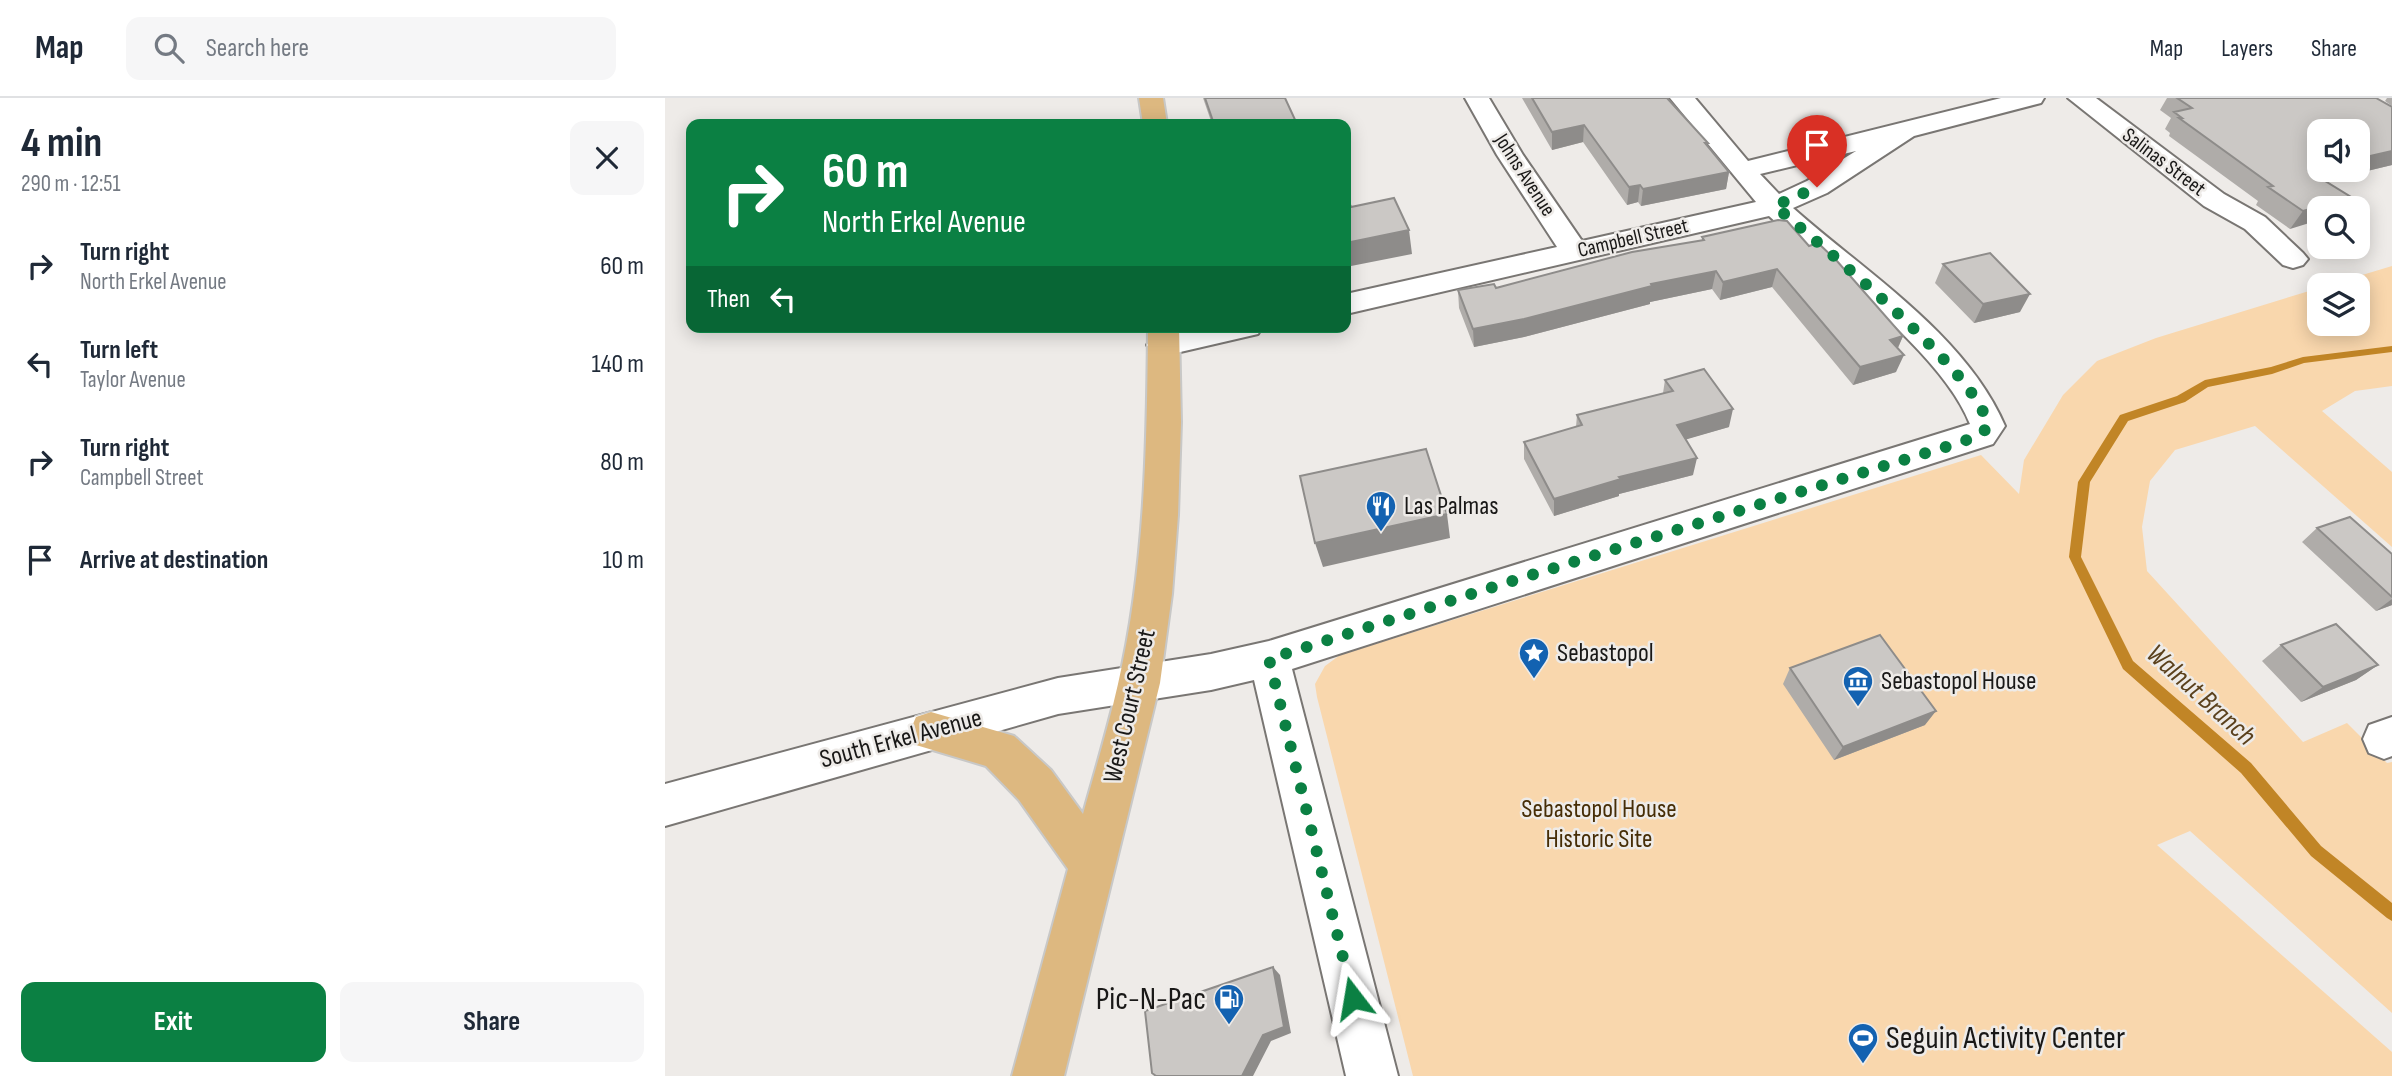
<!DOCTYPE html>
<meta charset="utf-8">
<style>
:root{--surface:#fff;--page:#f6f6f7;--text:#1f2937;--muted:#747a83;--line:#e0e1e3;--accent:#0b8043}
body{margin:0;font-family:"Sofia Sans Condensed",sans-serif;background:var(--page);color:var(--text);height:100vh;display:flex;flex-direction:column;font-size:26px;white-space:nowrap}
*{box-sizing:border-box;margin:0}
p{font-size:23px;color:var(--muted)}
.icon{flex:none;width:38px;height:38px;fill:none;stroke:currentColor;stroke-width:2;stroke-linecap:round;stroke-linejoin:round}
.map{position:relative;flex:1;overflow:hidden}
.panel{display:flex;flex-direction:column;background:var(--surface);width:665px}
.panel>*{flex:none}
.top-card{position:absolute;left:21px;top:21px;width:665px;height:214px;border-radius:14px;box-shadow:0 4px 18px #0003;background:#0b8043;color:#fff;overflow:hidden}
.controls{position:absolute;left:1642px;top:21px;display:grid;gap:14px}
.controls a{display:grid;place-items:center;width:63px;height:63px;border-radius:14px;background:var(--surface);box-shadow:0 4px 18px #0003;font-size:35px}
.pin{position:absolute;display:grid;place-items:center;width:60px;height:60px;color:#fff;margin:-72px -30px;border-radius:50% 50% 50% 0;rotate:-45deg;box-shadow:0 0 7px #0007}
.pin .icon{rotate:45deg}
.me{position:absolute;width:77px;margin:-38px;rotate:346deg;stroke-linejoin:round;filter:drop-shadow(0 0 5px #0008)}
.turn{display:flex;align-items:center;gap:24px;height:147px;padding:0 21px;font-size:32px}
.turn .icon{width:91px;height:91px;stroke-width:2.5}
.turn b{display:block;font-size:49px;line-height:60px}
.then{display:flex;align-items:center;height:66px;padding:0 21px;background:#0003;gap:14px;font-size:26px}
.round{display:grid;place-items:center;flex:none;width:74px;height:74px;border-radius:14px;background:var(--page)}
.summary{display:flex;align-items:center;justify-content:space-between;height:119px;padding:0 21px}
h1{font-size:42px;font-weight:700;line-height:52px}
.cta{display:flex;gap:14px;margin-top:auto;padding:14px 21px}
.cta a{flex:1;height:80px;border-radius:14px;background:var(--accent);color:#fff;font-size:28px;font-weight:700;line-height:80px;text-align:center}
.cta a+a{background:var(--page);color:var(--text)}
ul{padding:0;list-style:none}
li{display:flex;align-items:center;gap:21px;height:98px;padding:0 21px}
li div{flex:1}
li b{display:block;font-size:26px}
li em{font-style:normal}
header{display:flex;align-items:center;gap:42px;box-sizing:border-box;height:98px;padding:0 35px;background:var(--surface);border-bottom:2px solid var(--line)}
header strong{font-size:33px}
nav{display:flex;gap:38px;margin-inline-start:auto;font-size:24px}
.search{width:490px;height:63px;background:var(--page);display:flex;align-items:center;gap:18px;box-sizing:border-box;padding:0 24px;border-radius:14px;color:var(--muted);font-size:26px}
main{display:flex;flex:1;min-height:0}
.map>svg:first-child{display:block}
.green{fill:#f9d7ad}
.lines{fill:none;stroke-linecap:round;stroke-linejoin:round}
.stream{fill:#c18526;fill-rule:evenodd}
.minor-casing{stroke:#797673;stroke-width:4}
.primary-casing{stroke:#c8c8c7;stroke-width:4}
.minor{fill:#fff;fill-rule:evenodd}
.primary{fill:#ddb880;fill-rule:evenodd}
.wall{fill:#afaca9}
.shaded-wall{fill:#8e8c8a}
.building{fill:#cbc8c5;stroke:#8e8c8a;stroke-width:2}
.route{stroke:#0b8043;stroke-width:12;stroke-dasharray:0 21.6}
.labels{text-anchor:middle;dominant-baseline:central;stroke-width:5;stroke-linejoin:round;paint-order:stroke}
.far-street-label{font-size:21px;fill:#191817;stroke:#eeebe8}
.poi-label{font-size:26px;fill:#191817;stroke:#eeebe8;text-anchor:start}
.street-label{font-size:26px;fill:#191817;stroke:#eeebe8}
.park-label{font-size:26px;fill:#462d06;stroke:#eeebe8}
.water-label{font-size:28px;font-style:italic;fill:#5b411d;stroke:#eeebe8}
.near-poi-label{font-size:32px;fill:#191817;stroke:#eeebe8;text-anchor:end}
</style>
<header>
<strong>Map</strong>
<div class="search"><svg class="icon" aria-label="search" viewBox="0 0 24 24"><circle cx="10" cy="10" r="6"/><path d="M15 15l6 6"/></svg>Search here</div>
<nav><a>Map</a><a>Layers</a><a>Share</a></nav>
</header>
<main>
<section class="panel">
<div class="summary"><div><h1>4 min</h1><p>290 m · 12:51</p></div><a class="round"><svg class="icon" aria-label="close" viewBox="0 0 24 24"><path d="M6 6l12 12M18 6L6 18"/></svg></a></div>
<ul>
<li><svg class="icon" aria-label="right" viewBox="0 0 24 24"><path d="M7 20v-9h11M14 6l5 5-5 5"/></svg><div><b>Turn right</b><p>North Erkel Avenue</p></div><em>60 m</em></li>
<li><svg class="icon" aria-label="left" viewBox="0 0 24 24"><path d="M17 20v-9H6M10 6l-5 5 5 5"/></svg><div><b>Turn left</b><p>Taylor Avenue</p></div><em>140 m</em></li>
<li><svg class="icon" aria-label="right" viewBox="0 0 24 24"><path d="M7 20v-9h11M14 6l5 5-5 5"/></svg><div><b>Turn right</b><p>Campbell Street</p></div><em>80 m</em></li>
<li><svg class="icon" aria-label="arrive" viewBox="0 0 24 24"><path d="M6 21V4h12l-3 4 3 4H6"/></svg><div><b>Arrive at destination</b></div><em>10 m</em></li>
</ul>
<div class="cta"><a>Exit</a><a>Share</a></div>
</section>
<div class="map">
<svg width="1727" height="978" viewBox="0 0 1727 978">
<rect width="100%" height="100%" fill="#eeebe8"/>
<path class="green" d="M1727,168V288L1690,293L1657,313L1727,374V449L1590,328L1510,352L1485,383L1477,429L1482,473L1638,644L1682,625L1722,665L1727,664V915L1525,733L1492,747L1727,954V978H748L652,599L650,586L660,568L675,557L1316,357L1354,396L1359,362L1398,297L1432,263L1491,240L1654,190V226H1692V187H1664Z"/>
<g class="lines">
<path class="stream" d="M1727,248V254L1639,265L1607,276L1543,289L1520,304L1463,323L1425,384L1416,459L1468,563L1586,665L1656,748L1727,805V823L1722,820L1646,758L1576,675L1458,571L1404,459L1413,384L1455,317L1512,298L1540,282L1606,269L1638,259Z"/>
<g class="minor-casing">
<path id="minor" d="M800,0H824L858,57L917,143L1091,104L1005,0H1030L1083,63L1336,0H1379L1376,5L1249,38L1162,95L1128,110C1200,174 1301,237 1340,328L1328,346L627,571L733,978H681L589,582L546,592L393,616L0,728V686L393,580L546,556L604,543L1305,326C1277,254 1163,172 1104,118L681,216V196L892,149L832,57ZM1191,53L1142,83L1114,96L1095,76Z
M1403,0H1431L1559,96L1600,119L1638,155L1643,161L1638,167L1628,170L1618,167L1580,131L1539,108Z
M532,229H597L593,236L498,258L487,254L482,247L487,240Z
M1727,619V658L1719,661L1704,655L1698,641L1704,627Z"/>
</g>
<g class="primary-casing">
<path id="primary" d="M474,0H498L502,26H478Z
M483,229H514L516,324L513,417L507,496L495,585L399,978H347L403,771L354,702L321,668L251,647L245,633L251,619L266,614L349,638L386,672L418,716C430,673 443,630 453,586C480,470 482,348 483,229Z"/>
</g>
<use href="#minor" class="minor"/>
<use href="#primary" class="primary"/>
</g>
<path class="wall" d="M538,0H620L632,26H547Z
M857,0H1002L1064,74L1061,91L976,108L973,104L962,107L918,44L887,52Z
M1502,0H1711L1727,9V67L1661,83L1686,99L1677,110H1654L1625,131L1591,107L1593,103L1504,38L1505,35L1500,31L1506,20L1495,12Z
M1722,0H1727V8L1720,3Z
M1037,139L1144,148L1238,238L1233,250L1231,274L1188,287L1107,189L1055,202L1047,191L985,204V206L859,239L809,249L794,210L793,192L831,190L1037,142Z
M1278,166L1355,214L1309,225L1270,185Z
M1000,282L1064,329L1021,341L1028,377L954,396V398L889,418L859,361V344L911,329L912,317L998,295Z
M1652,430L1727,456V507L1711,513L1637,444Z
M1616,547L1713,567L1691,582L1636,604L1597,563Z
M1125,570L1260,627L1169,662L1118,586Z"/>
<path class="shaded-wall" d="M919,27L918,44L887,52V34Z
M1727,53V67L1631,90L1644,73L1654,70V72H1692V61Z
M1064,74L1061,91L976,108L978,91Z
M975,87L973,104L962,107L964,89Z
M1686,99L1677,110H1654V122L1625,131L1638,113Z
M744,132L747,156L681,169L684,185L681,186V145Z
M1112,171L1107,189L1055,202L1058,184Z
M1051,173L1047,191L985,204V206L859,239L809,249L808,231L986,186Z
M1365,196L1355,214L1309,225L1318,206Z
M1238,238L1230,256L1225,242Z
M1239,257L1231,274L1188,287L1195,269Z
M1068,311L1064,329L1009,345L1012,327Z
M1032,360L1028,377L954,396V398L889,418V401L954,379Z
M782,416L785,440L658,469L650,445Z
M1727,501V507L1711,513Z
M1713,567L1691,582L1636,604L1658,589Z
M1271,613L1260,627L1169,662L1178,649Z
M608,869L615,877L626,935L606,943L588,978H577Z"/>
<path class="building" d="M540,0H620L632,26H549Z
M867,0H1002L1043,45H1040L1064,74L978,91L975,87L964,89L919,27L887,34Z
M1512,0H1711L1727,9V53L1692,61V33H1654V70L1644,73L1686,99L1638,113L1603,89L1608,88L1514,20H1517L1509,14L1527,10Z
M681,97L686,109L729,100L744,132L681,145Z
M1113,122L1122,123L1144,148L1153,145L1172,163L1238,238L1225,242L1239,257L1195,269L1112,171L1058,184L1051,173L986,186L987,188L859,221L808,231L793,192L829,186L831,190L967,154L1039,142L1037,139Z
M1325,155L1365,196L1318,206L1278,166Z
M1039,271L1068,311L1012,327L1032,360L954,379L956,381L889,401L859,344L917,327L912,317L1008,293L1000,282Z
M761,351L782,416L650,445L635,378Z
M1685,419L1727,456V499L1652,430Z
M1671,526L1713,567L1658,589L1616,547Z
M1215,537L1271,613L1178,649L1125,570Z
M608,869L619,929L598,937L577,978H491L487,975L480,913Z"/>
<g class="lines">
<path class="route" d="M688,900L604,561L847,483L1290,346L1316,337L1323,328C1315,276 1155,147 1110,108L1152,89"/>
</g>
<defs>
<g id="restaurant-pin" transform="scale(1.575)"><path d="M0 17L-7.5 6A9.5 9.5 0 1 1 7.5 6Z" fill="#1362b1" stroke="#eeebe8"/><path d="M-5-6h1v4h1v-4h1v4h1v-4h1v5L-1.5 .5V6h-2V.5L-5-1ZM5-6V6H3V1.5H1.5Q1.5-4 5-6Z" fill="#fff"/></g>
<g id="sight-pin" transform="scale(1.575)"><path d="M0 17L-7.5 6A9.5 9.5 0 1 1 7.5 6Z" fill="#1362b1" stroke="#eeebe8"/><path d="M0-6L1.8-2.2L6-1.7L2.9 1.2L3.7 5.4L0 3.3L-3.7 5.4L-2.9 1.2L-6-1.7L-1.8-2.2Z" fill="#fff"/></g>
<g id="museum-pin" transform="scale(1.575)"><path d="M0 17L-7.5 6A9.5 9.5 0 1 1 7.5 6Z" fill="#1362b1" stroke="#eeebe8"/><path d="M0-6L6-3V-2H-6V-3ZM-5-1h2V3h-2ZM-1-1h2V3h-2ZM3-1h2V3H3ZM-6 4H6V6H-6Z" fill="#fff"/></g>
<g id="fuel-pin" transform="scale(1.575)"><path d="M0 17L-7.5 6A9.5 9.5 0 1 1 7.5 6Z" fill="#1362b1" stroke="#eeebe8"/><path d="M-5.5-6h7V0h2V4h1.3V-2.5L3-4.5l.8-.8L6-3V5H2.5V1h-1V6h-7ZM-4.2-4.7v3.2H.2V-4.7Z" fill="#fff"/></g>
<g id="stadium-pin" transform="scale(1.575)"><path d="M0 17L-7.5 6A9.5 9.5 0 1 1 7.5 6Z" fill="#1362b1" stroke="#eeebe8"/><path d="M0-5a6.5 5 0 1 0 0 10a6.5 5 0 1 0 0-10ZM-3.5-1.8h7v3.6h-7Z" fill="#fff"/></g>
</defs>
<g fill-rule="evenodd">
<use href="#restaurant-pin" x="716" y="408"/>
<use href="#sight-pin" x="869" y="555"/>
<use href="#museum-pin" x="1193" y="583"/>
<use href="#fuel-pin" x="564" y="901"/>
<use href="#stadium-pin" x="1198" y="940"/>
</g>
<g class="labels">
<g class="far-street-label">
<text transform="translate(1499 64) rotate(37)">Salinas Street</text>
<text transform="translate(860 77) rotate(57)">Johns Avenue</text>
<text transform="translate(968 140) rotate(-13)">Campbell Street</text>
</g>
<g class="poi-label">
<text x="739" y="408">Las Palmas</text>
<text x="892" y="555">Sebastopol</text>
<text x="1216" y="583">Sebastopol House</text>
</g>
<g class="street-label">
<text transform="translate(465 608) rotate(-77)">West Court Street</text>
<text transform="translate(236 641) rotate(-15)">South Erkel Avenue</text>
</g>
<g class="park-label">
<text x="934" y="711">Sebastopol House<tspan x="934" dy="30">Historic Site</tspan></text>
</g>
<g class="water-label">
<text transform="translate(1536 597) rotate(42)">Walnut Branch</text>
</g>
<g class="near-poi-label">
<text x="541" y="901">Pic-N-Pac</text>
<text x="1221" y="940" text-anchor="start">Seguin Activity Center</text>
</g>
</g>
</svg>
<div class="controls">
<a><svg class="icon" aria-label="sound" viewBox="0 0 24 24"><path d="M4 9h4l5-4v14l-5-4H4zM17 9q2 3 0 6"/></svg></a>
<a><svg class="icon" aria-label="search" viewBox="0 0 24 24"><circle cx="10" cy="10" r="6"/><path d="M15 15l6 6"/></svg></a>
<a><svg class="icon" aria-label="layers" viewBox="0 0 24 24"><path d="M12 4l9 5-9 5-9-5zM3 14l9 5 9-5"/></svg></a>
</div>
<div class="pin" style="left:1152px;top:89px;background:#d93025"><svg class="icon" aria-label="arrive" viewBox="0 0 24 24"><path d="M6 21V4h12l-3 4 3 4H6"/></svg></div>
<svg class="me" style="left:688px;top:900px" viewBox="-20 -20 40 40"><path d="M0-17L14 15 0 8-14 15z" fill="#0b8043" stroke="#fff" stroke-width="4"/></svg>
<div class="top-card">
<div class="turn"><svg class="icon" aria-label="right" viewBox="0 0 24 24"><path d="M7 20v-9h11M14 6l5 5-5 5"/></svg><div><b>60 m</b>North Erkel Avenue</div></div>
<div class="then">Then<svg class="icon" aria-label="left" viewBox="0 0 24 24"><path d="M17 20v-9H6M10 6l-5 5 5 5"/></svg></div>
</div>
</div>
</main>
